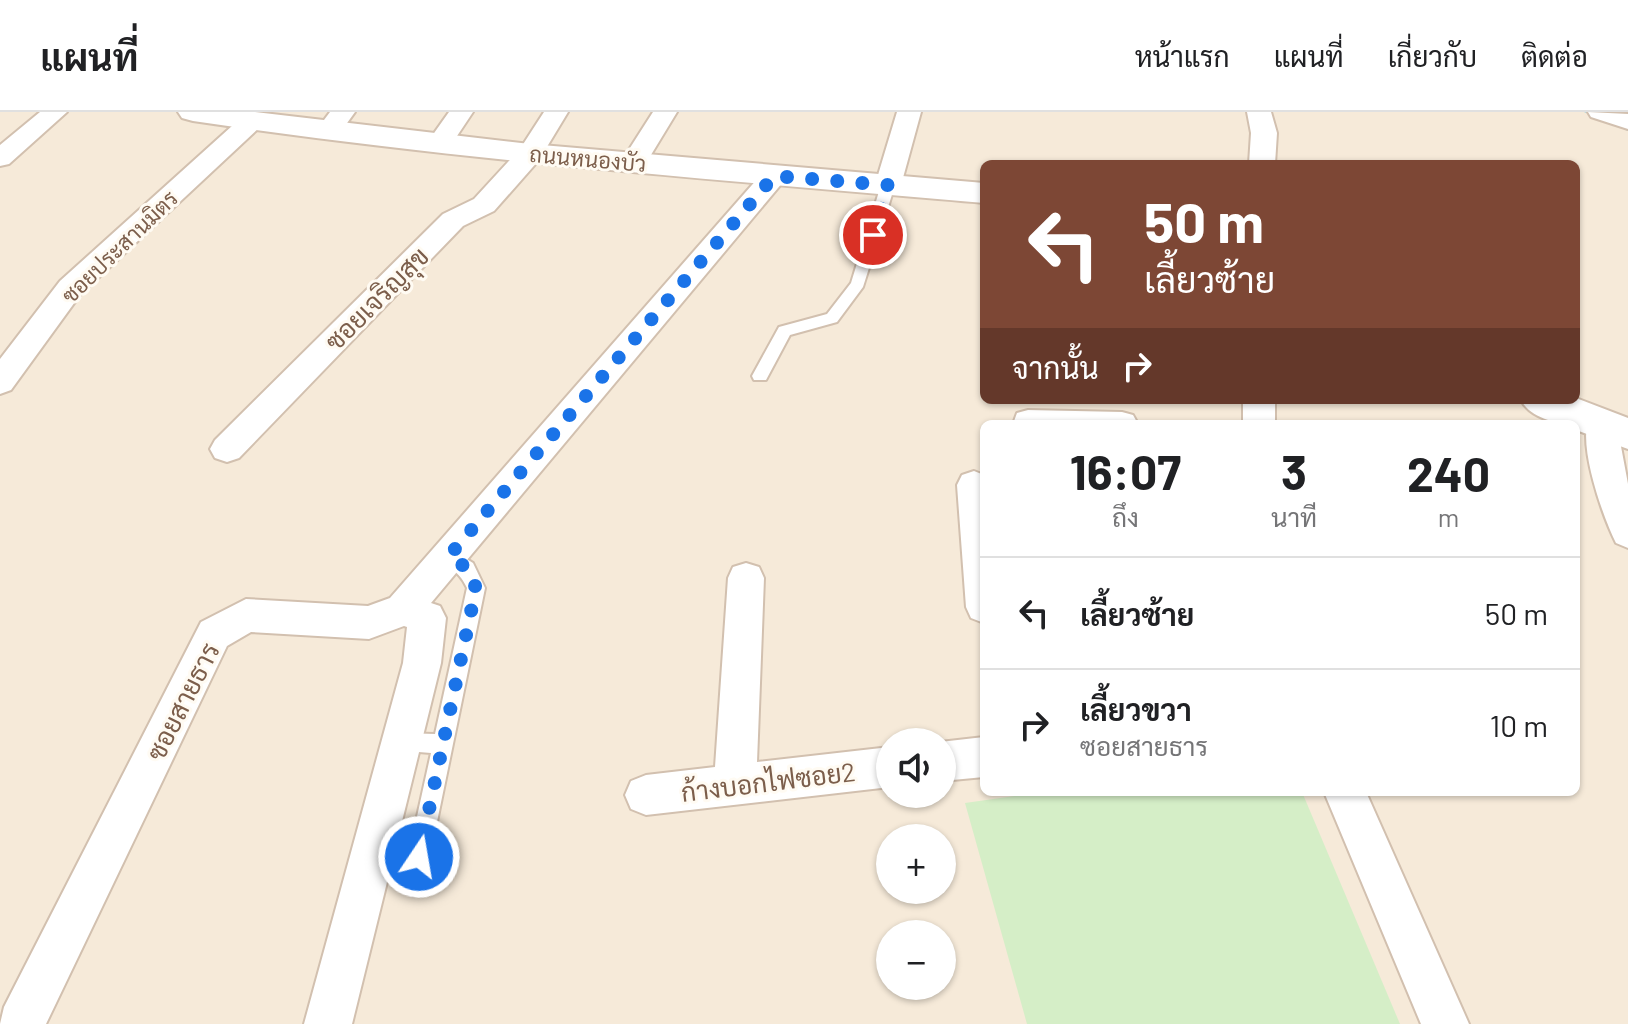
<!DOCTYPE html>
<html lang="th">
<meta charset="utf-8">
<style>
:root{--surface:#fff;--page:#f2f2f2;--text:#202124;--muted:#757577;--line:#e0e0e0}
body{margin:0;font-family:Barlow,Sarabun,sans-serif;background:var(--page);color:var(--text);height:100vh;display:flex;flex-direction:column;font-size:30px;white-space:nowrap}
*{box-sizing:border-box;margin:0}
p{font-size:26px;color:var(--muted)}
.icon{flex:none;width:44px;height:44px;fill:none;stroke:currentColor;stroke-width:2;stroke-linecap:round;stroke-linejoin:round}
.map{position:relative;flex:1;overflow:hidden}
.details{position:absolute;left:980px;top:308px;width:600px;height:376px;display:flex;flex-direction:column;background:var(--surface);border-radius:12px;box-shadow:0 2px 6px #0004}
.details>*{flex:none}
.top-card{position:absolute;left:980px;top:48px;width:600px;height:244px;border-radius:12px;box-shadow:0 2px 6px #0004;background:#7d4735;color:#fff;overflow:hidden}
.fabs{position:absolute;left:876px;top:616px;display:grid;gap:16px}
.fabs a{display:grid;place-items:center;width:80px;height:80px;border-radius:50%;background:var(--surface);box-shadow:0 2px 6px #0004;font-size:40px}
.pin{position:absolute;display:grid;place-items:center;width:68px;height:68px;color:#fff;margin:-34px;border:4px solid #fff;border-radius:50%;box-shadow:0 2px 8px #0007}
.me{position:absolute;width:88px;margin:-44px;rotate:12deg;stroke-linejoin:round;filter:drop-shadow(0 0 6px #0008)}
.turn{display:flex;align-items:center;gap:28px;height:168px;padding:0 32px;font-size:36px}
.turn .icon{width:104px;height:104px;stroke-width:2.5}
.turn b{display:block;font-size:56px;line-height:68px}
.then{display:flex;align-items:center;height:76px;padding:0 32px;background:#0003;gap:16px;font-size:30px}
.eta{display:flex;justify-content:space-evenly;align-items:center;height:136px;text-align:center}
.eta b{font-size:48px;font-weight:700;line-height:56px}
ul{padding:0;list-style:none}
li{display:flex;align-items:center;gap:24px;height:112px;padding:0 32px;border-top:2px solid var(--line)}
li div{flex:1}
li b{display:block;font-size:30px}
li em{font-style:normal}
header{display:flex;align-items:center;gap:48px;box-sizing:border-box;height:112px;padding:0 40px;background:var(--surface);border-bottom:2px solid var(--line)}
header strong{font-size:38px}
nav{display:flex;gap:44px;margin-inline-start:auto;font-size:28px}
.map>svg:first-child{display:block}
.residential{fill:#f6ead9;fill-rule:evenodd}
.green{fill:#d5eec7}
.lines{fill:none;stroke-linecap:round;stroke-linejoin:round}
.stream{fill:#a3d1dc;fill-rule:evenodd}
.service-casing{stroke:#d2c0af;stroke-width:4}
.minor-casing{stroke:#d2c0af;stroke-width:4}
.tertiary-casing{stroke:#d2c0af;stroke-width:4}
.service{fill:#fff;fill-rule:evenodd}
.minor{fill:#fff;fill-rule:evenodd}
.tertiary{fill:#fff;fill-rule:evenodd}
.route{stroke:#1a73e8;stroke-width:14;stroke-dasharray:0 25.2}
.labels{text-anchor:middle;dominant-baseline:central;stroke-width:6;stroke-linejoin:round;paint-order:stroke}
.far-street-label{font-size:22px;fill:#7c5e4b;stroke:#fffbf3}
.street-label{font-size:26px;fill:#7c5e4b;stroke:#fffbf3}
</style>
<header>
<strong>แผนที่</strong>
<nav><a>หน้าแรก</a><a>แผนที่</a><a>เกี่ยวกับ</a><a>ติดต่อ</a></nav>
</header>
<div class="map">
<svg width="1628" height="912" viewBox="0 0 1628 912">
<rect width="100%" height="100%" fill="#fef7eb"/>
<path class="residential" d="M0,0H1628V912H0ZM984,52H1576V288H984ZM984,312H1576V680H984ZM890,630H942V682H890ZM890,726H942V778H890ZM890,822H942V874H890Z"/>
<path class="green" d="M1044,680H1302L1400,912H1027L965,691Z"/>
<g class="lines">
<path class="stream" d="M1584,0H1593L1628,15V19Z"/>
<g class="service-casing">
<path id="service" d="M888,69L895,73L863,175L837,210L790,223L766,268H754L752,264L779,215L827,202L851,171L881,73Z
M449,436L473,451L485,476L424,773L421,781L413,784L405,781L402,773L431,641L394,638L391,631L394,624L401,621L435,622L467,476C458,456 447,458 440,444L443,439Z"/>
</g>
<g class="minor-casing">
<path id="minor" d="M40,0H67L9,52L0,54V33Z
M330,0H355L337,25H319L315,20Z
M449,0H473L449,36H431L427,31Z
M544,0H568L539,48L494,99L463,114L239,346L227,350L215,346L210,337L215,328L443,102L474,87L520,37Z
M653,0H677L643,56H625L621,50Z
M897,0H921L901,73L897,79L888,81L879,79L875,73Z
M1247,0H1271L1277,21L1275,52H1249L1251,21Z
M1588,0L1628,2V17L1591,5Z
M251,3L260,5L263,10L260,15L80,183L11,278L0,282V247L60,169L242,5Z
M774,56L783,58L787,64L783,70L431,491L440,494L446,506L441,551L352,912H304L403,551L407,515L404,514L369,527L251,520L227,534L46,912H0L4,895L201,510L246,487L368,494L390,486L765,58Z
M1243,288H1275V312H1243Z
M1028,298L1122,300L1133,303L1138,312H1013L1017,301Z
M1601,301L1612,304L1617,313L1628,372V436L1616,431C1603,405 1576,330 1590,304Z
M974,359L984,363V511L971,506L966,495L957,373L962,363Z
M746,451L759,455L764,466L757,650L890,635V675L646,703L631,697L625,683L631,669L646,663L715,655L728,466L733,455Z
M984,625V665L942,669L940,630Z
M1324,680H1366L1469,912H1421Z"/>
</g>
<g class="tertiary-casing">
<path id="tertiary" d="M178,0H255L530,32L984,71V91C720,68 455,48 193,9L182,6Z
M1576,286L1628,306V337L1576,318V312C1556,312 1530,306 1521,288Z"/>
</g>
<use href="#service" class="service"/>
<use href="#minor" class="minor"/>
<use href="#tertiary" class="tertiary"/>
</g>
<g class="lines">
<path class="route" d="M419,745L476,476L467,456L449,444L774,64L888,73L873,123"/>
</g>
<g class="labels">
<g class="far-street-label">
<text transform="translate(588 46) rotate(5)">ถนนหนองบัว</text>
<text transform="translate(119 134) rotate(-44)">ซอยประสานมิตร</text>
</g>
<g class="street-label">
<text transform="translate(376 186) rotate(-45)">ซอยเจริญสุข</text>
<text transform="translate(182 589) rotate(-63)">ซอยสายธาร</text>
<text transform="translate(768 669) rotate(-7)">ก้างบอกไฟซอย2</text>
</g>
</g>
</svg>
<div class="fabs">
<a><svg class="icon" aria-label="sound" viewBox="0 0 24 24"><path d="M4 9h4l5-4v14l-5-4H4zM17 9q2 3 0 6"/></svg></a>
<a>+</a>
<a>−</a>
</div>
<div class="pin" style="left:873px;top:123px;background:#d93025"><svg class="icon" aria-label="arrive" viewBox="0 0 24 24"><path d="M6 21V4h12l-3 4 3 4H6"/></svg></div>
<svg class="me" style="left:419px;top:745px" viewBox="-20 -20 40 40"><circle r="17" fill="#1a73e8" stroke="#fff" stroke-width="3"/><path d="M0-11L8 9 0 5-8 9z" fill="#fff"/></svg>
<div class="top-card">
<div class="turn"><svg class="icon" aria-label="left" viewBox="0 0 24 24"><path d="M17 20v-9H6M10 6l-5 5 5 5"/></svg><div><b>50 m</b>เลี้ยวซ้าย</div></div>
<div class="then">จากนั้น<svg class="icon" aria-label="right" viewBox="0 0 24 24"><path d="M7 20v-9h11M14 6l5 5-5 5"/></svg></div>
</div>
<section class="details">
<div class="eta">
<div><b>16:07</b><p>ถึง</p></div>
<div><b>3</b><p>นาที</p></div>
<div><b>240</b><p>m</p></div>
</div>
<ul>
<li><svg class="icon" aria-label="left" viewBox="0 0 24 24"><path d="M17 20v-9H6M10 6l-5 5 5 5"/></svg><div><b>เลี้ยวซ้าย</b></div><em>50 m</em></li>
<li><svg class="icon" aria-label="right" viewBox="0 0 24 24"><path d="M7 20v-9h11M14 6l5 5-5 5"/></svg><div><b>เลี้ยวขวา</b><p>ซอยสายธาร</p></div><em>10 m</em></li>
</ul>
</section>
</div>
